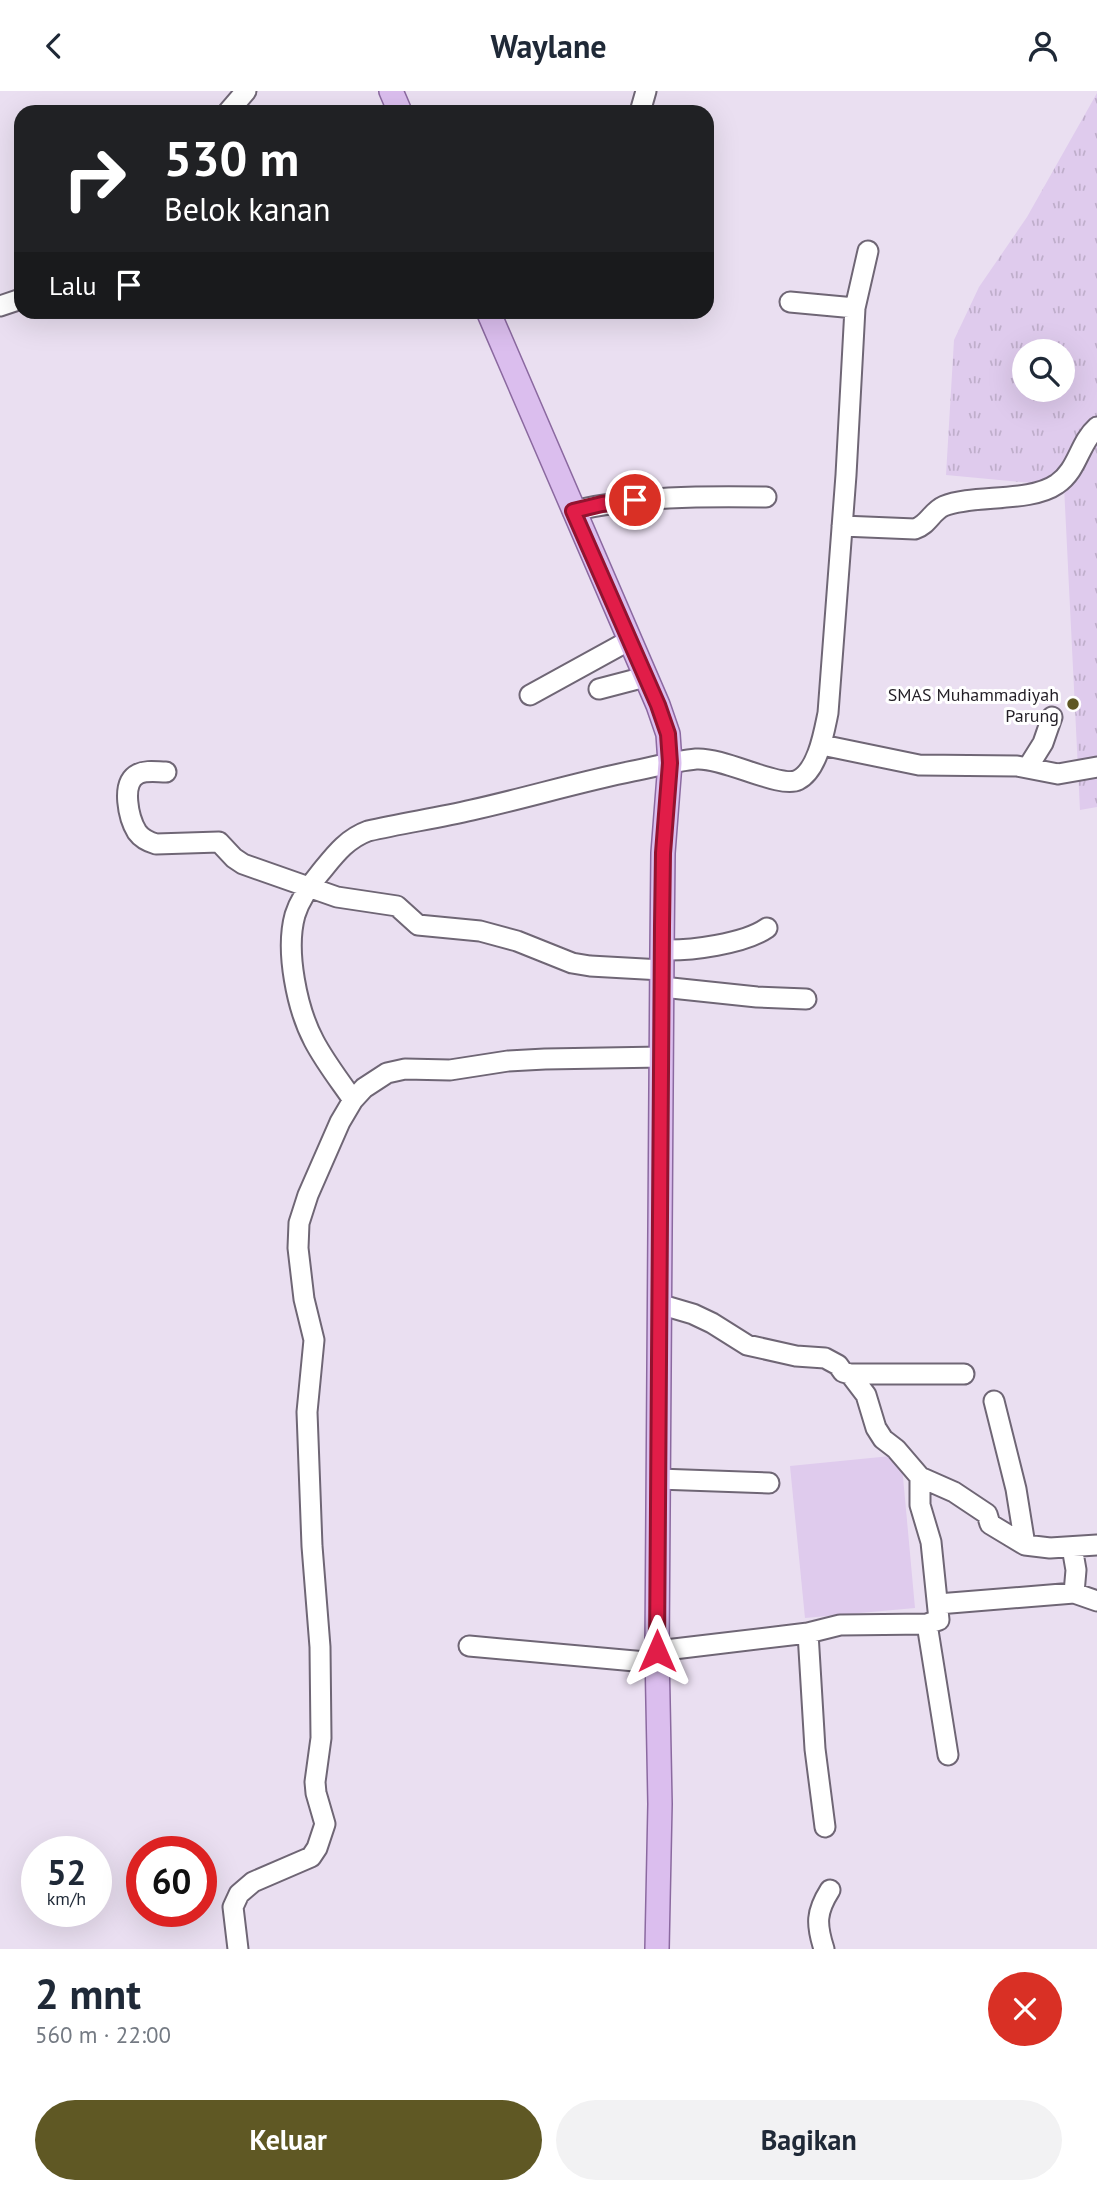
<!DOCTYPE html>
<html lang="id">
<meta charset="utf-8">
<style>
:root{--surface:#fff;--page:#f2f2f3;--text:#1f2937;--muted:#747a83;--accent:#5f5824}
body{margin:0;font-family:"PT Sans",sans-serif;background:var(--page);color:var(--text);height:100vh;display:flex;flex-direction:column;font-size:26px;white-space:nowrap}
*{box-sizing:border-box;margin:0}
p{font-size:23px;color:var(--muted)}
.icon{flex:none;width:38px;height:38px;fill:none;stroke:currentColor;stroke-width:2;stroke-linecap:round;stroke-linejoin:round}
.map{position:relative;height:1858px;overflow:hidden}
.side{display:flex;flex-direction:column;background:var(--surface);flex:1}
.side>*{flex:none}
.top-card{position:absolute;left:14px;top:14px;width:700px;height:214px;border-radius:21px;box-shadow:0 7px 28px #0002;background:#202124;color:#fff;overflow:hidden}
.buttons{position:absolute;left:1012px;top:248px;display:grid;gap:14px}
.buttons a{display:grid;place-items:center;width:63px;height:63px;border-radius:50%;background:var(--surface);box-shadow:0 7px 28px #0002;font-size:35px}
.speed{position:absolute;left:21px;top:1745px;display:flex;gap:14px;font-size:35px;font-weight:700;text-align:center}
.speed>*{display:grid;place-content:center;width:91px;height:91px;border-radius:50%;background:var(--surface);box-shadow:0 7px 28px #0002;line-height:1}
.speed small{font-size:18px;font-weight:400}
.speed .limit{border:10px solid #d22;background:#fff;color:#111}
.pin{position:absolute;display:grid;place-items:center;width:60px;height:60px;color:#fff;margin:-30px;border:4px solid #fff;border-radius:50%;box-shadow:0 2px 7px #0007}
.me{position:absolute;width:77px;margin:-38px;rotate:0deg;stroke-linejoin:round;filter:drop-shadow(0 0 5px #0008)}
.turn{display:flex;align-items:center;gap:24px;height:147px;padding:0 35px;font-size:32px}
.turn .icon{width:91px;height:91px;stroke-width:2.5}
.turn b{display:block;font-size:49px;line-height:60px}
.then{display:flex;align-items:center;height:66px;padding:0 35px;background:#0003;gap:14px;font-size:26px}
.round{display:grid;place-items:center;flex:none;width:74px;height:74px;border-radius:37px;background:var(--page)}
.summary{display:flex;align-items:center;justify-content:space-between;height:119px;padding:0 35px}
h1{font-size:42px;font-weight:700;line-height:52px}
.button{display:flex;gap:14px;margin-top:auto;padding:14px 35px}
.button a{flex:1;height:80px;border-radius:42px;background:var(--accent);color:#fff;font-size:28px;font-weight:700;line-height:80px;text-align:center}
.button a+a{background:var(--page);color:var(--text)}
header{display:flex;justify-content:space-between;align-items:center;height:91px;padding:0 35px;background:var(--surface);font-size:32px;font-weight:700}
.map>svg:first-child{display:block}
.grass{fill:url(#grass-tufts);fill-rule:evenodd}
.green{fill:#dfcbed}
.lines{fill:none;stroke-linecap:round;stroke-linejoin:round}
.minor-casing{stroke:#6f6675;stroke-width:23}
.major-casing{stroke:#8b69a0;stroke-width:26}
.minor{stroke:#fff;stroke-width:19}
.major{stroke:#dbbeee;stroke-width:23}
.route-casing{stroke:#92132f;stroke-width:18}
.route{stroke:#e11d48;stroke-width:12}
.poi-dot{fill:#5f5824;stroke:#fff;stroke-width:2.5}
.labels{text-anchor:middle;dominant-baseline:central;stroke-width:6;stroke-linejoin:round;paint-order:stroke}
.poi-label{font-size:18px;fill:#221e25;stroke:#fff;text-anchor:end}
</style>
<header><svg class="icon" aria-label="back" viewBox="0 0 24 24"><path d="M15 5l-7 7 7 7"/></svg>Waylane<svg class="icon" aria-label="person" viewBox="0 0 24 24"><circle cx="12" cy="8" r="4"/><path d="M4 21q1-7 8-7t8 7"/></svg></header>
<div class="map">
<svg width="1097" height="1858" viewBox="0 0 1097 1858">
<defs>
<pattern id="grass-tufts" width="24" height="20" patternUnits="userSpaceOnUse" patternTransform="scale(1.75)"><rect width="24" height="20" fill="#dfcbed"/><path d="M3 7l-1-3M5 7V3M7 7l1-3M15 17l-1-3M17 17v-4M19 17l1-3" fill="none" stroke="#bfaecb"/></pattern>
</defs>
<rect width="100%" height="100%" fill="#eadff1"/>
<path class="grass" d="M1097,2V716L1080,719L1064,395L946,384L954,249L979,196L1027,126ZM1024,261H1062V299H1024Z"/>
<path class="green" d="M901,1364L915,1517L805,1527L790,1375Z"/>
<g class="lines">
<g class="minor-casing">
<path id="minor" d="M228,21L246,0
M640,21L646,0
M790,211L855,217
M0,215L21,208
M573,420C636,405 701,405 766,406
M842,435L915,438C928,434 932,420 944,415C973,403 1030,412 1057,393C1078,379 1079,352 1097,336
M599,598L645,586
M530,604L630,549
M822,654L919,674L1017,675L1058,683L1097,676
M1028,676L1043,652L1052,626
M166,681C157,681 146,679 138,683C120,692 129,728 137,741C142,748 149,751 156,753L219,751L234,767L243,773L337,806L397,815L418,834L480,840L517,850L572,872L590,875L662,879
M662,859C690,860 744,853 767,837
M662,896L757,906L806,908
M353,1009C340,990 325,971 314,950C297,918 285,860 295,824C300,808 310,794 320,782C334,765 346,748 368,740C403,732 438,727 472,719C526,707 579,691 633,680C654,676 675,670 696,668C724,666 780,698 798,689C818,679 824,641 828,622L846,384L855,217L868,160
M659,1213L693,1223L712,1232L747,1254L796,1265L825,1267L838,1274L843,1281L850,1283L866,1304L876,1337L883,1348L896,1358L920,1386L954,1401L987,1423L990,1433L1025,1454L1050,1457L1097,1454
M850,1283H964
M994,1310L1016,1398L1025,1454
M658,1388L769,1392
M1072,1456L1076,1479L1074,1502
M938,1513L1074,1502L1097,1510
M927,1533L948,1664
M808,1542L815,1658L825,1736
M469,1555L657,1572
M657,1560L808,1542L840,1534L927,1533L939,1529L931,1451L920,1414V1386
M238,1858L233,1816L239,1803L253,1791L311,1766L317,1757L325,1733L316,1702L315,1691L321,1647L320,1556L312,1455L307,1321L314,1249L304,1208L298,1157L299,1132L308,1104L340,1031L353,1009L364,997L387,982L405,978L450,979L508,970L545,968L662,966
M824,1858C816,1833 816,1821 830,1799"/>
</g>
<g class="major-casing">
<path id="major" d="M391,0L400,21
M488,220L658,614L668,643L670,672L663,762L662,859L657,1560L660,1713L657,1858"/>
</g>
<use href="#minor" class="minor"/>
<use href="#major" class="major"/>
</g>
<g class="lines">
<g class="route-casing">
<path id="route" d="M635,409L602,413L573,420L658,614L668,643L670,672L663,762L662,835L657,1560"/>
</g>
<use href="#route" class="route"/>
</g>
<circle class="poi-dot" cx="1073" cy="613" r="7"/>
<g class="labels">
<g class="poi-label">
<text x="1059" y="603">SMAS Muhammadiyah<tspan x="1059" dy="21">Parung</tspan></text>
</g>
</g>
</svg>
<div class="buttons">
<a><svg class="icon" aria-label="search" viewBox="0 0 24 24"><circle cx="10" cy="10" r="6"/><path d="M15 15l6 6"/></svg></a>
</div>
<div class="speed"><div>52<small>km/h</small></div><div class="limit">60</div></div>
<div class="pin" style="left:635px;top:409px;background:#d93025"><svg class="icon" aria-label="arrive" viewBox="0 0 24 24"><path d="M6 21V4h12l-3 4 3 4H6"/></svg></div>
<svg class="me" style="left:657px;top:1560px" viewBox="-20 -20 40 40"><path d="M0-17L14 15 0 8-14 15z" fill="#e11d48" stroke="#fff" stroke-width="4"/></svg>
<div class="top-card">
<div class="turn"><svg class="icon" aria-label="right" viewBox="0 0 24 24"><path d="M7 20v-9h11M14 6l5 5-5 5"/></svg><div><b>530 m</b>Belok kanan</div></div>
<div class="then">Lalu<svg class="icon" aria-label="arrive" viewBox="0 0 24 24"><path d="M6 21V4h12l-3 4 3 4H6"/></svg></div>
</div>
</div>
<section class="side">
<div class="summary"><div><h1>2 mnt</h1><p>560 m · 22:00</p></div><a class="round" style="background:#d93025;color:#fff"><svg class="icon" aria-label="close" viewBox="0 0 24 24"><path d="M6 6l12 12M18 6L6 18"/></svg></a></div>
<div class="button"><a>Keluar</a><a>Bagikan</a></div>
</section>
